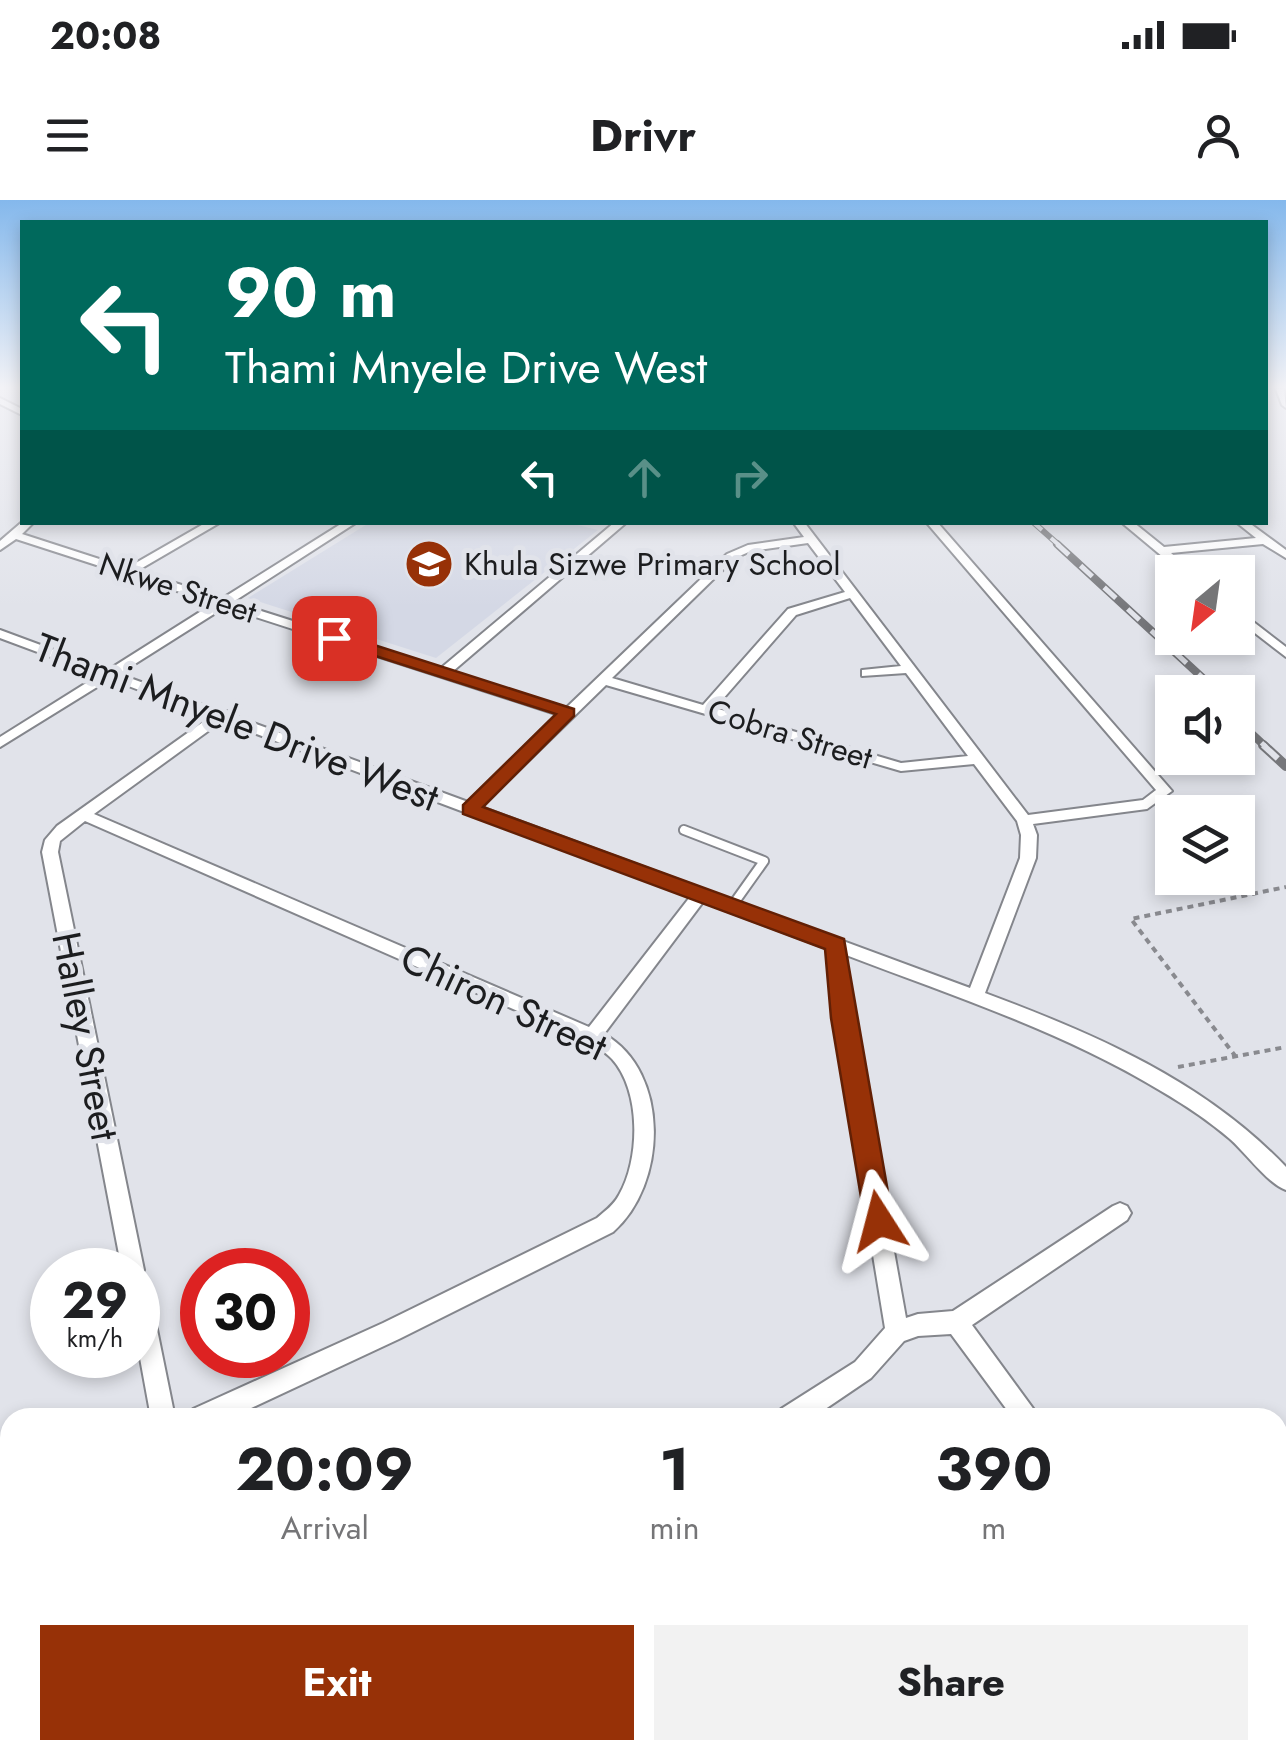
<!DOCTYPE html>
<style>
:root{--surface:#fff;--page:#f2f2f2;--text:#202124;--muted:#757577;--accent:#973107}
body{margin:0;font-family:Jost,sans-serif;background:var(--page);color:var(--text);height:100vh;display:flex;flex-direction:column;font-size:38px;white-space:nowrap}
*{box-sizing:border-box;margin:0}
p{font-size:32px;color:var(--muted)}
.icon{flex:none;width:55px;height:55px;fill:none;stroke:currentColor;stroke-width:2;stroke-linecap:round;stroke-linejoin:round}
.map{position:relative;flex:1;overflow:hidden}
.details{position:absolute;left:0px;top:1208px;width:1288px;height:352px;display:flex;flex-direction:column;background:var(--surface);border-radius:30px 30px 0 0;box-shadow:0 5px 15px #0003}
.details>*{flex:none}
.banner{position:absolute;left:20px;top:20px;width:1248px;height:305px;border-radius:0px;box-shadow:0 5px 15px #0003;background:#00695c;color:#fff;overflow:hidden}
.needle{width:65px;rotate:209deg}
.tools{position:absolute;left:1155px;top:355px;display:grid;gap:20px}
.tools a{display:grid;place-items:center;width:100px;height:100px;border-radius:0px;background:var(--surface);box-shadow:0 5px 15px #0003;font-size:50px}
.speed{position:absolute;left:30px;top:1048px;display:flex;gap:20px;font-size:50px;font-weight:700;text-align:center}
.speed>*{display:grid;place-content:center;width:130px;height:130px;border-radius:50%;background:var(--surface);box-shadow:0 5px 15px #0003;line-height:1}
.speed small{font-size:25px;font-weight:400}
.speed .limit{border:15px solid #d22;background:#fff;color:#111}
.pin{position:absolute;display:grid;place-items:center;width:85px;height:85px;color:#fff;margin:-42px;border-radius:20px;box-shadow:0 5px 15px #0006}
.me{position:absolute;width:110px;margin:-55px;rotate:351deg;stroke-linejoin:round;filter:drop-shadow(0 0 8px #0008)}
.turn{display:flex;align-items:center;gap:35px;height:210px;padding:0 40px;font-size:45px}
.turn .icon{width:130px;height:130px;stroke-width:2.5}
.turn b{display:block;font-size:70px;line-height:85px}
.lanes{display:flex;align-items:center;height:95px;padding:0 40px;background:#0003;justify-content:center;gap:50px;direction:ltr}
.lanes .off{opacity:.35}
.eta{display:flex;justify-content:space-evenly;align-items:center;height:170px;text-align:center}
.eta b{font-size:60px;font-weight:700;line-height:70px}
.action{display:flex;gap:20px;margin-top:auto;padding:20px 40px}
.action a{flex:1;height:115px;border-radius:0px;background:var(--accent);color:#fff;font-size:40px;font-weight:700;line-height:115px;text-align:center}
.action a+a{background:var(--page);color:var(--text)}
.status{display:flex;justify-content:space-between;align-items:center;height:70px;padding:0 50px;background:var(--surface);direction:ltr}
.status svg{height:28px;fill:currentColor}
header{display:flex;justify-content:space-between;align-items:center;height:130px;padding:0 40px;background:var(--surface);font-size:45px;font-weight:700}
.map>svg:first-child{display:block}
.built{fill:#d4d8e5}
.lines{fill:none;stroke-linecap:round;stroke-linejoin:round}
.lane-casing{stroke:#84868c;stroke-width:12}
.street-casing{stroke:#84868c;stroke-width:4}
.path{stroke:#898a8f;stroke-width:4;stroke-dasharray:6 5;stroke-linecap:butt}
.lane{stroke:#fff;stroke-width:8}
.street{fill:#fff;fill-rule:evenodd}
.rail-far2-casing{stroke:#76777b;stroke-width:6}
.rail-far1-casing{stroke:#76777b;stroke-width:8}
.rail-casing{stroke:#76777b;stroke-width:10}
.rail-far2{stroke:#e1e3ea;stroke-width:4;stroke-dasharray:12;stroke-linecap:butt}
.rail-far1{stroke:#e1e3ea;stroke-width:5;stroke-dasharray:16;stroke-linecap:butt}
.rail{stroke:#e1e3ea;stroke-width:6;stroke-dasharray:20;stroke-linecap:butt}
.route{fill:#973107;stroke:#622005;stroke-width:2.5}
.labels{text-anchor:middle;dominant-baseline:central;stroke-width:10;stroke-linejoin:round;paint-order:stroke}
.far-poi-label{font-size:32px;fill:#1c1d1f;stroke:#e1e3ea;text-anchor:start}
.far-street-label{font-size:32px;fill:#1c1d1f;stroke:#e1e3ea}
.street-label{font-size:40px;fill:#1c1d1f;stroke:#e1e3ea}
</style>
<div class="status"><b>20:08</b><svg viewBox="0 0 49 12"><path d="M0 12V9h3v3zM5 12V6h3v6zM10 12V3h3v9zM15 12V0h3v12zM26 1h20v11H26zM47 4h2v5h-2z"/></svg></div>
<header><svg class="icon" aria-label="menu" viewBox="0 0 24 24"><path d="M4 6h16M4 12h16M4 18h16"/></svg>Drivr<svg class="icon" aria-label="person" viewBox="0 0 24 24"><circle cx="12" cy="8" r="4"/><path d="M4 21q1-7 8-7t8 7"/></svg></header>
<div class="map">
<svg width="1286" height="1558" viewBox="0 0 1286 1558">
<rect width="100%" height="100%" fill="#e1e3ea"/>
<path class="built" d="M569,323L598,330L436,458L248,398L369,323Z"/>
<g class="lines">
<g class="lane-casing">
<path id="lane" d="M684,630L764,661L732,706"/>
</g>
<g class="street-casing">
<path id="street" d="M1276,189H1284L1286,208L1282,205Z
M0,198L22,209V215L0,204Z
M22,322H34L22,334L127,368L207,322H221L137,371L223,398L344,322H357L233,402L441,468L615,322H627L452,472L566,508L727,354L748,345L804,337L793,322H804L1028,615L1143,600L1156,590L926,322H937L1172,591L1147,609L1033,624L1037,635L1036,658L985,793C1095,834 1204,881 1286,967V990C1268,984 1246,953 1230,939C1209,921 1185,905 1161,891C1062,831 953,796 846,755L852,818L906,1118L918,1114L953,1111L1113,1006L1120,1003L1127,1006L1131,1013L1127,1020L972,1125L1040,1218H1013L951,1134L918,1136L904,1141L871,1178L812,1218H778L781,1209L855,1162L885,1128L834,818L828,749L703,702L604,834C671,872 667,985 613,1032L399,1139L230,1218H190L193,1209L383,1123L597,1018C605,1011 614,1005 619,995C640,959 641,891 612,859C605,851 594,846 586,841L85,621L60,641L58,652L144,1070L138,1079V1070H122L42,652L45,640L57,626L210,517L110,479L0,547V537L99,475L0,438V430L108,470L214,403L16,339L0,350V341ZM808,343L845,392L788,409L703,505L612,478L735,358L751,351ZM850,398L901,466L862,470V476L906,473L968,556L901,563L715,508L796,415ZM225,407L559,515L468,602L229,514L228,511H220L119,474ZM606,485L901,571L974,564L1017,621L1021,635L1020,658L970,788L481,607ZM222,521L690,697L589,827L94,614Z
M1121,322H1133L1164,347L1256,338L1236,322H1248L1286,350V358L1263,344L1171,353L1193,372H1181Z
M1238,410L1286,447V457L1238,420Z
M138,1079L146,1082L149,1090L175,1218H151L138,1147Z
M10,1301V1328L0,1332V1305Z
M1278,1528L1286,1532V1558H1271L1266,1550H1278Z
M208,1550H247L243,1558H204Z
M595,1550H625L629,1558H599Z
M954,1550H984L988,1558H958Z"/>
</g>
<path class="path" d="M1236,857L1131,719L1286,687
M1178,867L1286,847"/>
<use href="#lane" class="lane"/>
<use href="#street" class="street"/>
<g class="rail-far2-casing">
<path id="rail-far2" d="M1033,322L1060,346"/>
</g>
<g class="rail-far1-casing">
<path id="rail-far1" d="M1057,344L1218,492
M1238,521L1266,547"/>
</g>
<g class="rail-casing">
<path id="rail" d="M1263,545L1286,566"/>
</g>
<use href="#rail-far2" class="rail-far2"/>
<use href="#rail-far1" class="rail-far1"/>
<use href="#rail" class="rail"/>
</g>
<linearGradient id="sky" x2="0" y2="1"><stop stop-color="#84b8ec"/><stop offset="0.46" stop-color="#f2f2f6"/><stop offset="1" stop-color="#f2f2f6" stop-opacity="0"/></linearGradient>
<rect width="1286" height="407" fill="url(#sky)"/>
<path class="route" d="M329,434H340L574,509V516L483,607L844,739L893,1021L889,1030L879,1034L870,1030L865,1021L831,818L825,749L463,614V605L556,514L329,441Z"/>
<defs>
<g id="school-disc" transform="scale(2.5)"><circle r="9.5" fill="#973107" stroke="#e1e3ea"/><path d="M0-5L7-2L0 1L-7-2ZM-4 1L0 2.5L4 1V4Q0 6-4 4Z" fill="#fff"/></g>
</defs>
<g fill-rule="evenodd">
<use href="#school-disc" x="429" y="364"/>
</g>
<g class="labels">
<g class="far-poi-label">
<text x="464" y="364">Khula Sizwe Primary School</text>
</g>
<g class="far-street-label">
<text transform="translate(178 388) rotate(18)">Nkwe Street</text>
<text transform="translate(790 534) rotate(17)">Cobra Street</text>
</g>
<g class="street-label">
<text transform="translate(237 522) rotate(21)">Thami Mnyele Drive West</text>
<text transform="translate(504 802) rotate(25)">Chiron Street</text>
<text transform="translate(86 836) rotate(79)">Halley Street</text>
</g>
</g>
</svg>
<div class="tools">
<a><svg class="needle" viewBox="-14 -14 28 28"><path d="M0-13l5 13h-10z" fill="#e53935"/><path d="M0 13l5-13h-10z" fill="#757577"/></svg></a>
<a><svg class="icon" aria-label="sound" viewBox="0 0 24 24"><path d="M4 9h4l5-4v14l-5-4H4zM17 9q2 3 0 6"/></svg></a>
<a><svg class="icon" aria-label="layers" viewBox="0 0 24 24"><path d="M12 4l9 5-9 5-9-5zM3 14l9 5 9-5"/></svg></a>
</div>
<div class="speed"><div>29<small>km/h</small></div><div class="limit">30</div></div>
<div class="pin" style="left:334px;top:438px;background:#d93025"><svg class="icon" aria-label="arrive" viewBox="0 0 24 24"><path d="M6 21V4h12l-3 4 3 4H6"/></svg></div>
<svg class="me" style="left:879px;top:1021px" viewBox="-20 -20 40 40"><path d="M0-17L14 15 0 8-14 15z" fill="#973107" stroke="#fff" stroke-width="4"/></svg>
<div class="banner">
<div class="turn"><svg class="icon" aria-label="left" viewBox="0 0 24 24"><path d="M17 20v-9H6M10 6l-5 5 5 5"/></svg><div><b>90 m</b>Thami Mnyele Drive West</div></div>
<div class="lanes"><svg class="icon" aria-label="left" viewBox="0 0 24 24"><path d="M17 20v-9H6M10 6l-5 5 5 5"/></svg><svg class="icon off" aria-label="ahead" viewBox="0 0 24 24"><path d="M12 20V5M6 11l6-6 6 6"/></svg><svg class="icon off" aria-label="right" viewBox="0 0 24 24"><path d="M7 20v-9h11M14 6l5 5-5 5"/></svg></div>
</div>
<section class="details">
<div class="eta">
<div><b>20:09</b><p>Arrival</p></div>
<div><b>1</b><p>min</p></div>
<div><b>390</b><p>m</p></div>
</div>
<div class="action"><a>Exit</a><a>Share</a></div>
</section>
</div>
